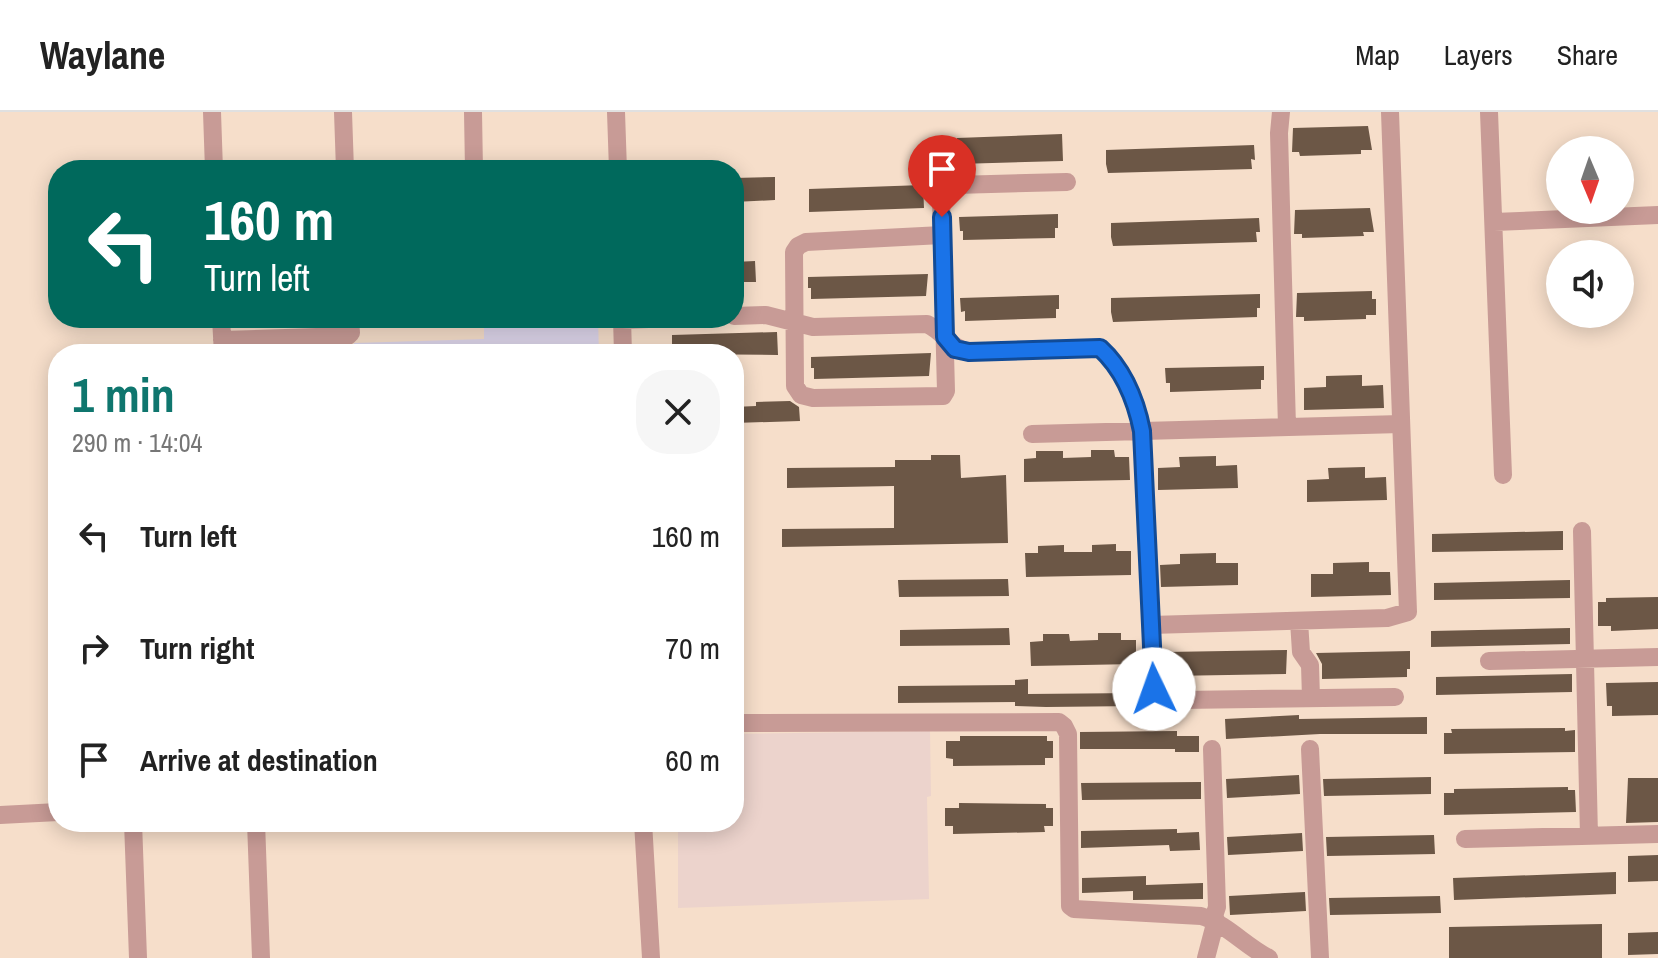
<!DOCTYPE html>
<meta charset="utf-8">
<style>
:root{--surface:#fff;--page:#f6f6f6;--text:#222;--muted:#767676;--line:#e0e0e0;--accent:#0f766e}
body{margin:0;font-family:"Archivo Narrow",sans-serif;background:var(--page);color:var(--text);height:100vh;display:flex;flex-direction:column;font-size:30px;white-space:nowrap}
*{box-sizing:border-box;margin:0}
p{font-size:26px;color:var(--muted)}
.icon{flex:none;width:44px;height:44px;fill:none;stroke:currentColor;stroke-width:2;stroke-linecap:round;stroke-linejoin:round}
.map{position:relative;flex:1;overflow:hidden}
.details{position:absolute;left:48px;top:232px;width:696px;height:488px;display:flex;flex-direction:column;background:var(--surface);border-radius:32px;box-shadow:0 4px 20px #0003}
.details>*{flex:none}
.top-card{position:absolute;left:48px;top:48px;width:696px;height:168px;border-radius:32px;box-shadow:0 4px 20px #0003;background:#00695c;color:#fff;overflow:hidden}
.needle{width:52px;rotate:178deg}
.controls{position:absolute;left:1546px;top:24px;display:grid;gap:16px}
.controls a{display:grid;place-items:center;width:88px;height:88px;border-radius:50%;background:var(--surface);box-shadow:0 4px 20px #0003;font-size:40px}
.pin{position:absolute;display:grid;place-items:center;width:68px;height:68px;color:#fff;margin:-82px -34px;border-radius:50% 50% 50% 0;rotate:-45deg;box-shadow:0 0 8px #0007}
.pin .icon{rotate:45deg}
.me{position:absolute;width:88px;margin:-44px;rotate:357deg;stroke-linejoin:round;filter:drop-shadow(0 0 6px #0008)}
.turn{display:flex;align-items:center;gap:28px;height:168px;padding:0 24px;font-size:36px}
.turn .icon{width:104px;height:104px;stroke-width:2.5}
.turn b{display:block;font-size:56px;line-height:68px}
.round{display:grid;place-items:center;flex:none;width:84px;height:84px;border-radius:32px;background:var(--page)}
.headline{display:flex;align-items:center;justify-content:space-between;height:136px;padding:0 24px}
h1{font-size:48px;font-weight:700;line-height:60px;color:var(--accent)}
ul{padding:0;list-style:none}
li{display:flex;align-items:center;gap:24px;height:112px;padding:0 24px}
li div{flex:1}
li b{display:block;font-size:30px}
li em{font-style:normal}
header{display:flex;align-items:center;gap:48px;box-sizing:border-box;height:112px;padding:0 40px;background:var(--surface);border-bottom:2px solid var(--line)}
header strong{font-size:38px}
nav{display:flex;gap:44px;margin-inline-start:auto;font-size:28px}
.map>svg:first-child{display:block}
.education{fill:#ddd5ea}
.medical{fill:#ecd3cc}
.building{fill:#6c5746}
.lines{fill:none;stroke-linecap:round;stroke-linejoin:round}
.minor{stroke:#c89b96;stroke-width:18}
.route-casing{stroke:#114b97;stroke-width:20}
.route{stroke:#1a73e8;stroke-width:14}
</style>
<header>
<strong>Waylane</strong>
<nav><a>Map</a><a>Layers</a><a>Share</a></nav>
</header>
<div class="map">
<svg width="1658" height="846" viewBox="0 0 1658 846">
<rect width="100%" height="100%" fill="#f6deca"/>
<path class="education" d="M484,206H598L599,242H355L354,231L484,227Z"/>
<path class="medical" d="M930,619L931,684L927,685L929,787L678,796V710H734V622Z"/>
<path class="building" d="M1368,14L1372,38H1361V42L1300,44L1299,40H1292L1293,16Z
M1062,22L1063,49L958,52L957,26Z
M1254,33L1255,48L1251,47L1252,57L1108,61L1106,52V38Z
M775,65V88L734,90V66Z
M923,73L924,96L809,100V77Z
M1370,96L1374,120H1363L1364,124L1302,126V122H1294L1295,98Z
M1058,102V116H1055V126L963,128V119H960L959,105Z
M1259,106L1260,120H1256L1257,130L1113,134L1111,125V111Z
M755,149L756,170H734V150Z
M928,162L926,184L811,187V176H808V165Z
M1372,179V187H1376V203H1366V207L1304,209V205H1296L1297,181Z
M1260,182V196H1257V205L1113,210L1111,200V186Z
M1059,183V197H1056V206L965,209V199L961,200L960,186Z
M777,220L778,243L672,242V223Z
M931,241L929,264L814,267V256H811V245Z
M1264,254V268H1261V277L1170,280V271H1166L1165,256Z
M1362,263V274L1383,273L1384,296L1304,298V276L1326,275V264Z
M790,289L799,295L800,309L734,311V295L756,294V290Z
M1091,338H1114L1115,345H1129L1130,368L1024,370V347L1036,346V339H1063V346L1091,345Z
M931,343H960L961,366L1006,363L1008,431L782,435V417L894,416V374L787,376V356L895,355V348H931Z
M1216,344V354L1237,353L1238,376L1158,378V356L1180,355L1179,345Z
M1365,355V366L1386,365L1387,388L1307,390V368L1329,367L1328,356Z
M1563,419V438L1432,440V422Z
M1116,432V439H1131V463L1026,465L1025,441H1038V434L1064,433V440H1092V433Z
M1216,441V451H1238V473L1161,475L1160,453L1180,452V442Z
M1369,450V460H1390L1391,483L1311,485V462H1333V451Z
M1008,467L1009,484L899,485L898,468Z
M1570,468V486L1434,488V471Z
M1658,485V517L1611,519V514H1598V490H1606V486Z
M1009,516L1010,533L900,534V518Z
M1570,516V532L1431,535V519Z
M1098,521H1121V528H1136V552L1031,554L1030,530L1043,529V522H1069L1070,529L1098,528Z
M1287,538L1286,562L1169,564V556H1167L1166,540Z
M1410,539V557H1407V565L1322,567V552L1316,541Z
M1572,562V580L1436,583V565Z
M1028,567V582L1138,581V594L1046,595L1015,594V590L898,591V574L1015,573V568Z
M1658,570V603L1612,604V594H1607L1606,571Z
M1299,603V607L1427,605V622H1320L1226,627L1225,607Z
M1565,616V619L1575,618V640L1444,642V621H1452L1451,617Z
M1177,619V624H1199V640H1175V637H1080V620Z
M960,624H1047V629H1053V646H1045V653L953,654V647L946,646V629H960Z
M1299,663L1300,682L1227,686L1226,667Z
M1431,665V682L1324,684L1323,667Z
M1628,666H1658V710L1626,711Z
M1201,670V687L1082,688L1081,671Z
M1568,675V678H1575L1576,700L1444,703V681H1454V677Z
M959,691L1046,692V696H1053V714H1044L1045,720L953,722V714H945V696H959Z
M1177,717V721L1199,720L1200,738L1170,739L1169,733L1081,736V719Z
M1302,721L1303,739L1228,743L1227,725Z
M1434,723L1435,742L1327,744L1326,725Z
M1658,743V769L1628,770V744Z
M1616,760V782L1454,788L1453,766Z
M1146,764V773L1203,771V787L1133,788V779L1082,781V766Z
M1305,780L1306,799L1230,803L1229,784Z
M1440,784L1441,801L1330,803L1329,786Z
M1602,812V846H1449V815Z
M1658,820V842L1628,843V821Z"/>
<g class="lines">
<path class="minor" d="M212,0L214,58
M343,0L345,58
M473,0L474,58
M616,0L618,58
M1281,0L1279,21L1287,315
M1489,0L1503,363
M1494,110L1658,103
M942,123L806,130L798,134L794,140L795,274L801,283L813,286L943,284L946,279L941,86L945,77L955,73L1067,70
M734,204L766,203L813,215L927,212C946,221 948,235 969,240L1100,236C1123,257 1136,289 1142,319L1154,577L1158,583L1181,588L1395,585
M221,206L223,242
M622,206L623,242
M622,208L675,206
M222,228L348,224L351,221L350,206
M1032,322L1401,312
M1582,419L1589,724
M1299,509L1301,540L1310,553L1311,586
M1151,513L1387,506L1408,500L1390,0
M1489,549L1658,545
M734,611L1059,610L1064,614L1068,622L1070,794L1074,797L1201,804C1227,812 1245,834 1269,846
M1212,637L1217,795L1213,807
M1310,637L1320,846
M0,703L58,700
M133,710L138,846
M256,710L261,846
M643,710L651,846
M1465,727L1658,722
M1206,846L1216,808"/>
</g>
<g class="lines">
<g class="route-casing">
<path id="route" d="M942,105L945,225L955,237L969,240L1100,236C1123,257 1136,289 1142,319L1154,577"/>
</g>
<use href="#route" class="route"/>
</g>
</svg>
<div class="controls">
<a><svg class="needle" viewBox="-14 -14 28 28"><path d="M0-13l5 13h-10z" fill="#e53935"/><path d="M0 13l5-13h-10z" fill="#767676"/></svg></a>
<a><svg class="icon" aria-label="sound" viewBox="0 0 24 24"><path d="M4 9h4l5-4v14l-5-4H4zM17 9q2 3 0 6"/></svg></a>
</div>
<div class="pin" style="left:942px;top:105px;background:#d93025"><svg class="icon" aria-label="arrive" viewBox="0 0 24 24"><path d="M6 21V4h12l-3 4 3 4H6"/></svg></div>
<svg class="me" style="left:1154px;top:577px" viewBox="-20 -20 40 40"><circle r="19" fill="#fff"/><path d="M0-13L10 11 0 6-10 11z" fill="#1a73e8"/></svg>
<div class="top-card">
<div class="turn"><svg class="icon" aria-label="left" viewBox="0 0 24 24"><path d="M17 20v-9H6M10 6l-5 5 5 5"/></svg><div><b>160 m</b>Turn left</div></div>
</div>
<section class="details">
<div class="headline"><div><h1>1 min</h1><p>290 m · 14:04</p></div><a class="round"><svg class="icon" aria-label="close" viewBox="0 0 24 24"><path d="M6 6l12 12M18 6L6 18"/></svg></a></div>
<ul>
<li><svg class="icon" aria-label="left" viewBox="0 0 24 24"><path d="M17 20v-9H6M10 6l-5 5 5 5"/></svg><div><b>Turn left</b></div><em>160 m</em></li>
<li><svg class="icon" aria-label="right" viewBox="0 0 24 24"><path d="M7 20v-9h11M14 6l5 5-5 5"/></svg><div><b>Turn right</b></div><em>70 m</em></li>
<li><svg class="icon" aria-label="arrive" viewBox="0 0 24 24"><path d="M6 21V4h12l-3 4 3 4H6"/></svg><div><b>Arrive at destination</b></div><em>60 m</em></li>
</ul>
</section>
</div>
